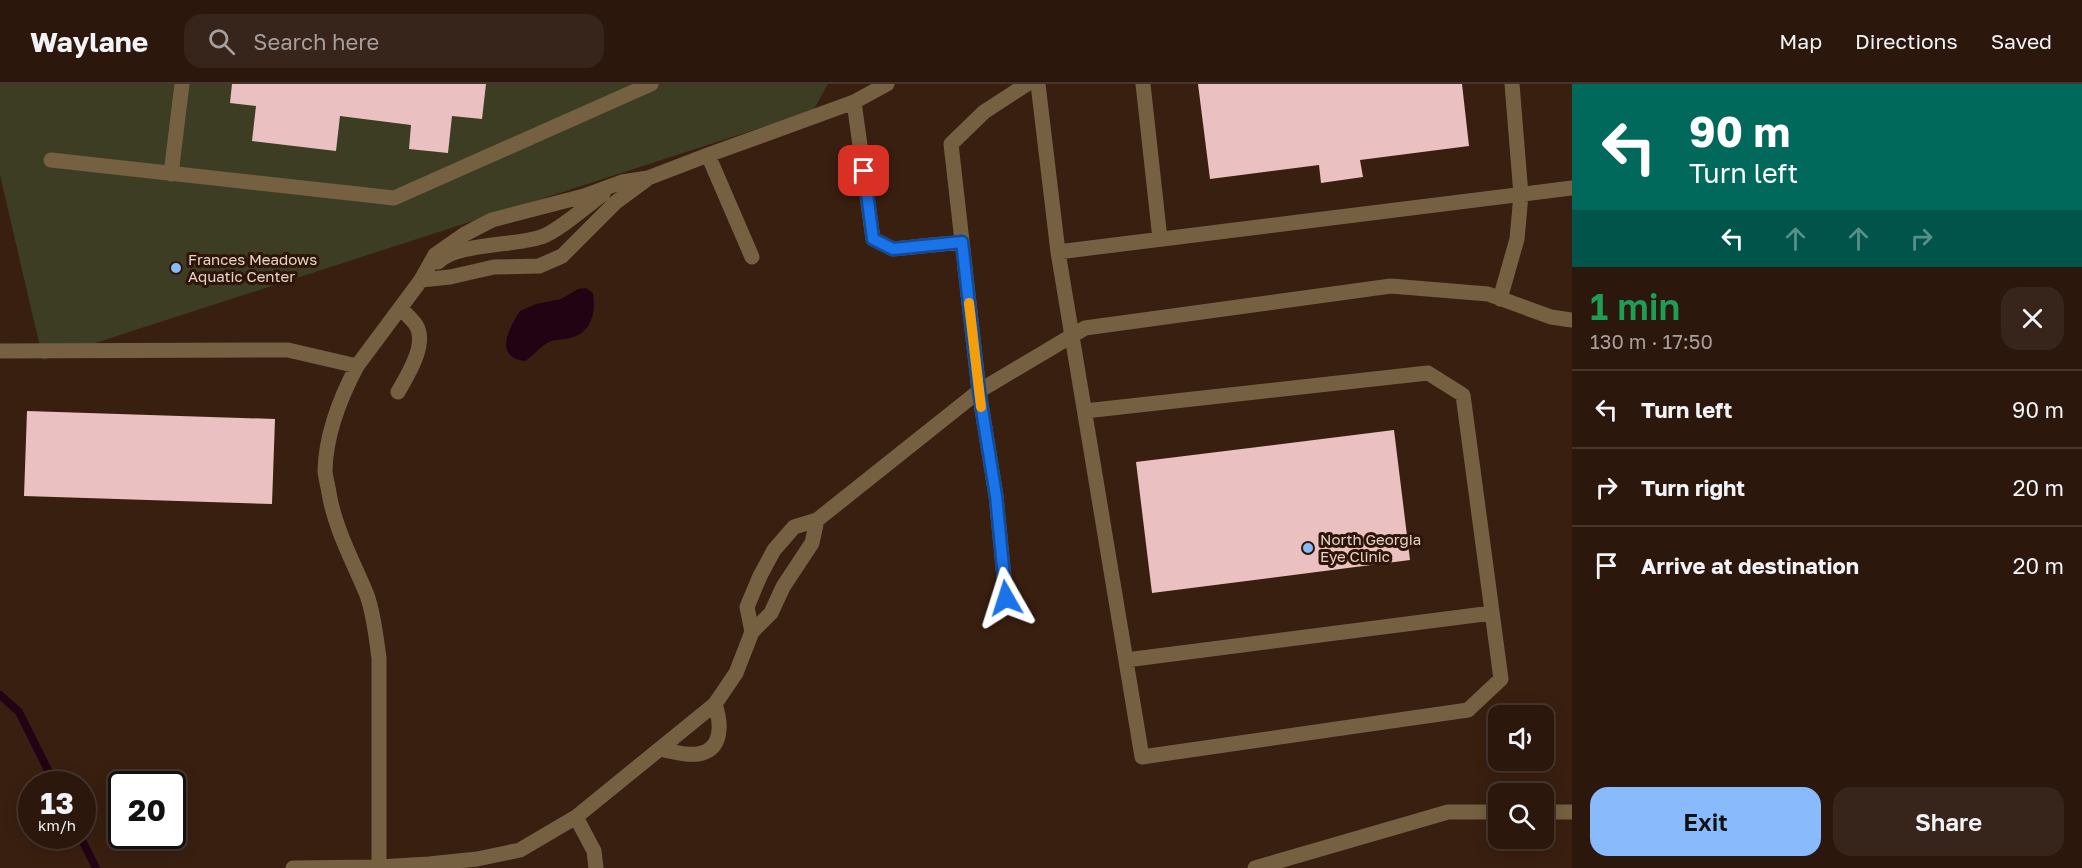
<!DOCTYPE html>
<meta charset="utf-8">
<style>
:root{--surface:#2b170c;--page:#37241a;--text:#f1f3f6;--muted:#a69f9d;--line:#47362d;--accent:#89bafc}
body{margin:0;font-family:"Golos Text",sans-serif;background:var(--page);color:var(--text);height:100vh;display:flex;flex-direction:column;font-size:22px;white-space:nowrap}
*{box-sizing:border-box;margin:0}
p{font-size:20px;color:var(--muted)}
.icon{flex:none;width:33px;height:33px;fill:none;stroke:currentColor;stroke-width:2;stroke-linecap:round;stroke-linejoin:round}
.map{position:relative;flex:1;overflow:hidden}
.panel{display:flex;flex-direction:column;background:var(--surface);width:510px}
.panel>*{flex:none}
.guide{background:#00695c;color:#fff;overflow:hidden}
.fabs{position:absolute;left:1488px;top:621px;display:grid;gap:12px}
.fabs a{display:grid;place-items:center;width:66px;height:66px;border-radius:12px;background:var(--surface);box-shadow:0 3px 15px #0003,0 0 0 2px var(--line);font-size:30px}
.speed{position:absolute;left:18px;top:687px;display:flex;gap:12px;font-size:30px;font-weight:700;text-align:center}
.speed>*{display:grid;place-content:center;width:78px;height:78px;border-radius:50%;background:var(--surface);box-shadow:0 3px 15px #0003,0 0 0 2px var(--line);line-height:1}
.speed small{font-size:15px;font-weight:400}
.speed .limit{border:3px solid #111;border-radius:9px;background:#fff;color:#111}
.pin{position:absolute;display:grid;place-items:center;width:51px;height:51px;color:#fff;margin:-26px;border-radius:12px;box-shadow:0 3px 9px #0006}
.me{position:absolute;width:66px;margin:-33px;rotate:354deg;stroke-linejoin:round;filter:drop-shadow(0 0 4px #0008)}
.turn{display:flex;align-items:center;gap:21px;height:126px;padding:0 18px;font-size:27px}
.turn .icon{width:78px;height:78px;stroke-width:2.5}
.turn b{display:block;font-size:42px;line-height:51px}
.lanes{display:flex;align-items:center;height:57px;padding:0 18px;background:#0003;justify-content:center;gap:30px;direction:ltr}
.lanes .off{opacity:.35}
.round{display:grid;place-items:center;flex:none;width:63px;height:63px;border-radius:18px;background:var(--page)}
.summary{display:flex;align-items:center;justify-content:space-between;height:102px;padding:0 18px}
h1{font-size:36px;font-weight:600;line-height:45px;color:#1e9e55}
.cta{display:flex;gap:12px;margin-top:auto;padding:12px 18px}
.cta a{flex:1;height:69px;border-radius:18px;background:var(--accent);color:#111;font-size:24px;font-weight:600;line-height:69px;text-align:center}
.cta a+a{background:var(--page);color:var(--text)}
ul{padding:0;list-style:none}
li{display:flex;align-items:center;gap:18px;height:78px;padding:0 18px;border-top:2px solid var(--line)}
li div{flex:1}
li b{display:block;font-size:22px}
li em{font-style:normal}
header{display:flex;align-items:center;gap:36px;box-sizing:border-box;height:84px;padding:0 30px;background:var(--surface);border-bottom:2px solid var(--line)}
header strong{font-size:28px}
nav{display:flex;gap:33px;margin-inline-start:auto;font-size:21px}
.search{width:420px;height:54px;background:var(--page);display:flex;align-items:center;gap:15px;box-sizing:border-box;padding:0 21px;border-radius:18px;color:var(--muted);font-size:22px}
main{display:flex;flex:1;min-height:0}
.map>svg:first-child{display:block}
.green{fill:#3c3d22}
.water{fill:#210314}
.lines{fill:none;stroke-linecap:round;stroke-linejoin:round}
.stream{stroke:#210314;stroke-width:8}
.building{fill:#eac1c0}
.minor{stroke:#756141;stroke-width:15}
.route-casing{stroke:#114b97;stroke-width:15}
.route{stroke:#1a73e8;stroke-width:10}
.slow{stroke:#f59e0b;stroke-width:10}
.poi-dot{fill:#89bafc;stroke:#2e1507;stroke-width:2}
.labels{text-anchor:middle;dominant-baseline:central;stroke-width:6;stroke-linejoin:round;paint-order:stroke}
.poi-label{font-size:15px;fill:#e5d3ca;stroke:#2e1507;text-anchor:start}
</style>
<header>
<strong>Waylane</strong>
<div class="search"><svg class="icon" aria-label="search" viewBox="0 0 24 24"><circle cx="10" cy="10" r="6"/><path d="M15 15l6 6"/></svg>Search here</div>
<nav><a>Map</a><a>Directions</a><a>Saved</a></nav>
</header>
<main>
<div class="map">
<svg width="1572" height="784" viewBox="0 0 1572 784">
<rect width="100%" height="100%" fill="#391f10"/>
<path class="green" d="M0,0H828L813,27L43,276L0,91Z"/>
<path class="water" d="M586,204L593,209C596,228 592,249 570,254C563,256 554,255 547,259C539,264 533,272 525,277C493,273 509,244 520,227L536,220L561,215L578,205Z"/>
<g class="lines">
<path class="stream" d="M0,611L19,628L55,700
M80,752L96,784"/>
</g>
<path class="building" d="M232,0H486L482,35L452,32L448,69L409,65L411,41L340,32L336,67L252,57L256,22L230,19Z
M1198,0H1462L1469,62L1360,76L1363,93L1321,99L1319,81L1210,95Z
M27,327L275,335L272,420L24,412Z
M1394,346L1410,476L1152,509L1136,378Z"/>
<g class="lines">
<path class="minor" d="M887,0L854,18L873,155L893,165L962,158
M1038,0L1058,168L1572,104
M1143,0L1160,155
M708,71L752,173
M51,76L394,114L651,0
M171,90L182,0
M1058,168L1142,673L1468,626L1501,595L1463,311L1428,289L1085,327
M438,178C457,159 515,162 541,153C557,148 588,121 603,110
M421,196L450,193L494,183L539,182L562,172L616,118L646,96
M1500,215L1517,155L1521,111L1512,0
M0,267L288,266L357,282C340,314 326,349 325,386C325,393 328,401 329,409C335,445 353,477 367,511C374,531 376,553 379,574V784
M357,282L421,196L435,171L465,150L492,136L584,112L622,98L648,94L708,71L854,18
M398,308C407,292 428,260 416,241C412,235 405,229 400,224
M1006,514L996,412L979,307L951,60L984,28L1027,0
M752,548L747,523L760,492L774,466L794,443L817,436L979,307L1085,244L1391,202L1488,210L1551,233L1572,236
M1126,576L1492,529
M660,665C672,667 685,672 698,670C724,666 721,638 715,620
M1544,728H1572
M576,733L594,767L596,784
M293,784L379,783L429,780L477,775L520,766L576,733L715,620L736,589L752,548L771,529L783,503L812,459L817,436
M1255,784L1448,728H1498"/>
</g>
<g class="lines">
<g class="route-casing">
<path id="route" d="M864,87L873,155L893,165L962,158L979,307L996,412L1006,514"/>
</g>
<use href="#route" class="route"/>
<path class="slow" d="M969,219L981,323"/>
</g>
<g class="poi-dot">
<circle cx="176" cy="184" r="6"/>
<circle cx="1308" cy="464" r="6"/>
</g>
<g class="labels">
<g class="poi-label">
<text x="188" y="175">Frances Meadows<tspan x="188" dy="17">Aquatic Center</tspan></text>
<text x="1320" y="455">North Georgia<tspan x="1320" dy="17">Eye Clinic</tspan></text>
</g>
</g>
</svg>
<div class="fabs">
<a><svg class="icon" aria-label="sound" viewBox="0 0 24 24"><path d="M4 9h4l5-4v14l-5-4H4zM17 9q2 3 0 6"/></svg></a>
<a><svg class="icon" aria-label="search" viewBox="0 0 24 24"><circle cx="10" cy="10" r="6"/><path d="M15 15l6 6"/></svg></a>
</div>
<div class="speed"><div>13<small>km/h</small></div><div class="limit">20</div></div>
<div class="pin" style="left:864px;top:87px;background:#d93025"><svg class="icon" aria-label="arrive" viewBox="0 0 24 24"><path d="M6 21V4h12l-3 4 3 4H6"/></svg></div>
<svg class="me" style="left:1006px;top:514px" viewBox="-20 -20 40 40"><path d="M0-17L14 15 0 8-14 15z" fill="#1a73e8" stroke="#fff" stroke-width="4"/></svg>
</div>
<section class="panel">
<div class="guide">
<div class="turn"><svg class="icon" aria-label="left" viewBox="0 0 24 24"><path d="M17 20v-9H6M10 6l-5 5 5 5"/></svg><div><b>90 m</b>Turn left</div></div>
<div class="lanes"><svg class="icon" aria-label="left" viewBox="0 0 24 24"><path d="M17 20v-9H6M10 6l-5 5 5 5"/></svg><svg class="icon off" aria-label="ahead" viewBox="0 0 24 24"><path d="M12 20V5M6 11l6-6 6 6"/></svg><svg class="icon off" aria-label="ahead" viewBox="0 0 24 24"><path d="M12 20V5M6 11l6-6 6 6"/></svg><svg class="icon off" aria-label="right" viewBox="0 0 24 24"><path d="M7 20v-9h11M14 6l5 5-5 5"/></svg></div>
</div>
<div class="summary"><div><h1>1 min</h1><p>130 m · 17:50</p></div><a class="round"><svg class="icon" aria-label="close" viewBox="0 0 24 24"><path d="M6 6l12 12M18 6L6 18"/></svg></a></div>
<ul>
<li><svg class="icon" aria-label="left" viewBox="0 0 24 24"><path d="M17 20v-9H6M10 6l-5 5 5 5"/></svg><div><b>Turn left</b></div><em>90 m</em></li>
<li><svg class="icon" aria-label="right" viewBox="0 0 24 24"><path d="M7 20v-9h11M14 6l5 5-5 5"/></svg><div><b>Turn right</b></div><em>20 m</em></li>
<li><svg class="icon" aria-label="arrive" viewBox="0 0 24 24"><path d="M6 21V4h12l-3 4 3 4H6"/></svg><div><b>Arrive at destination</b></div><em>20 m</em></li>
</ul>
<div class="cta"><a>Exit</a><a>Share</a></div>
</section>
</main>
